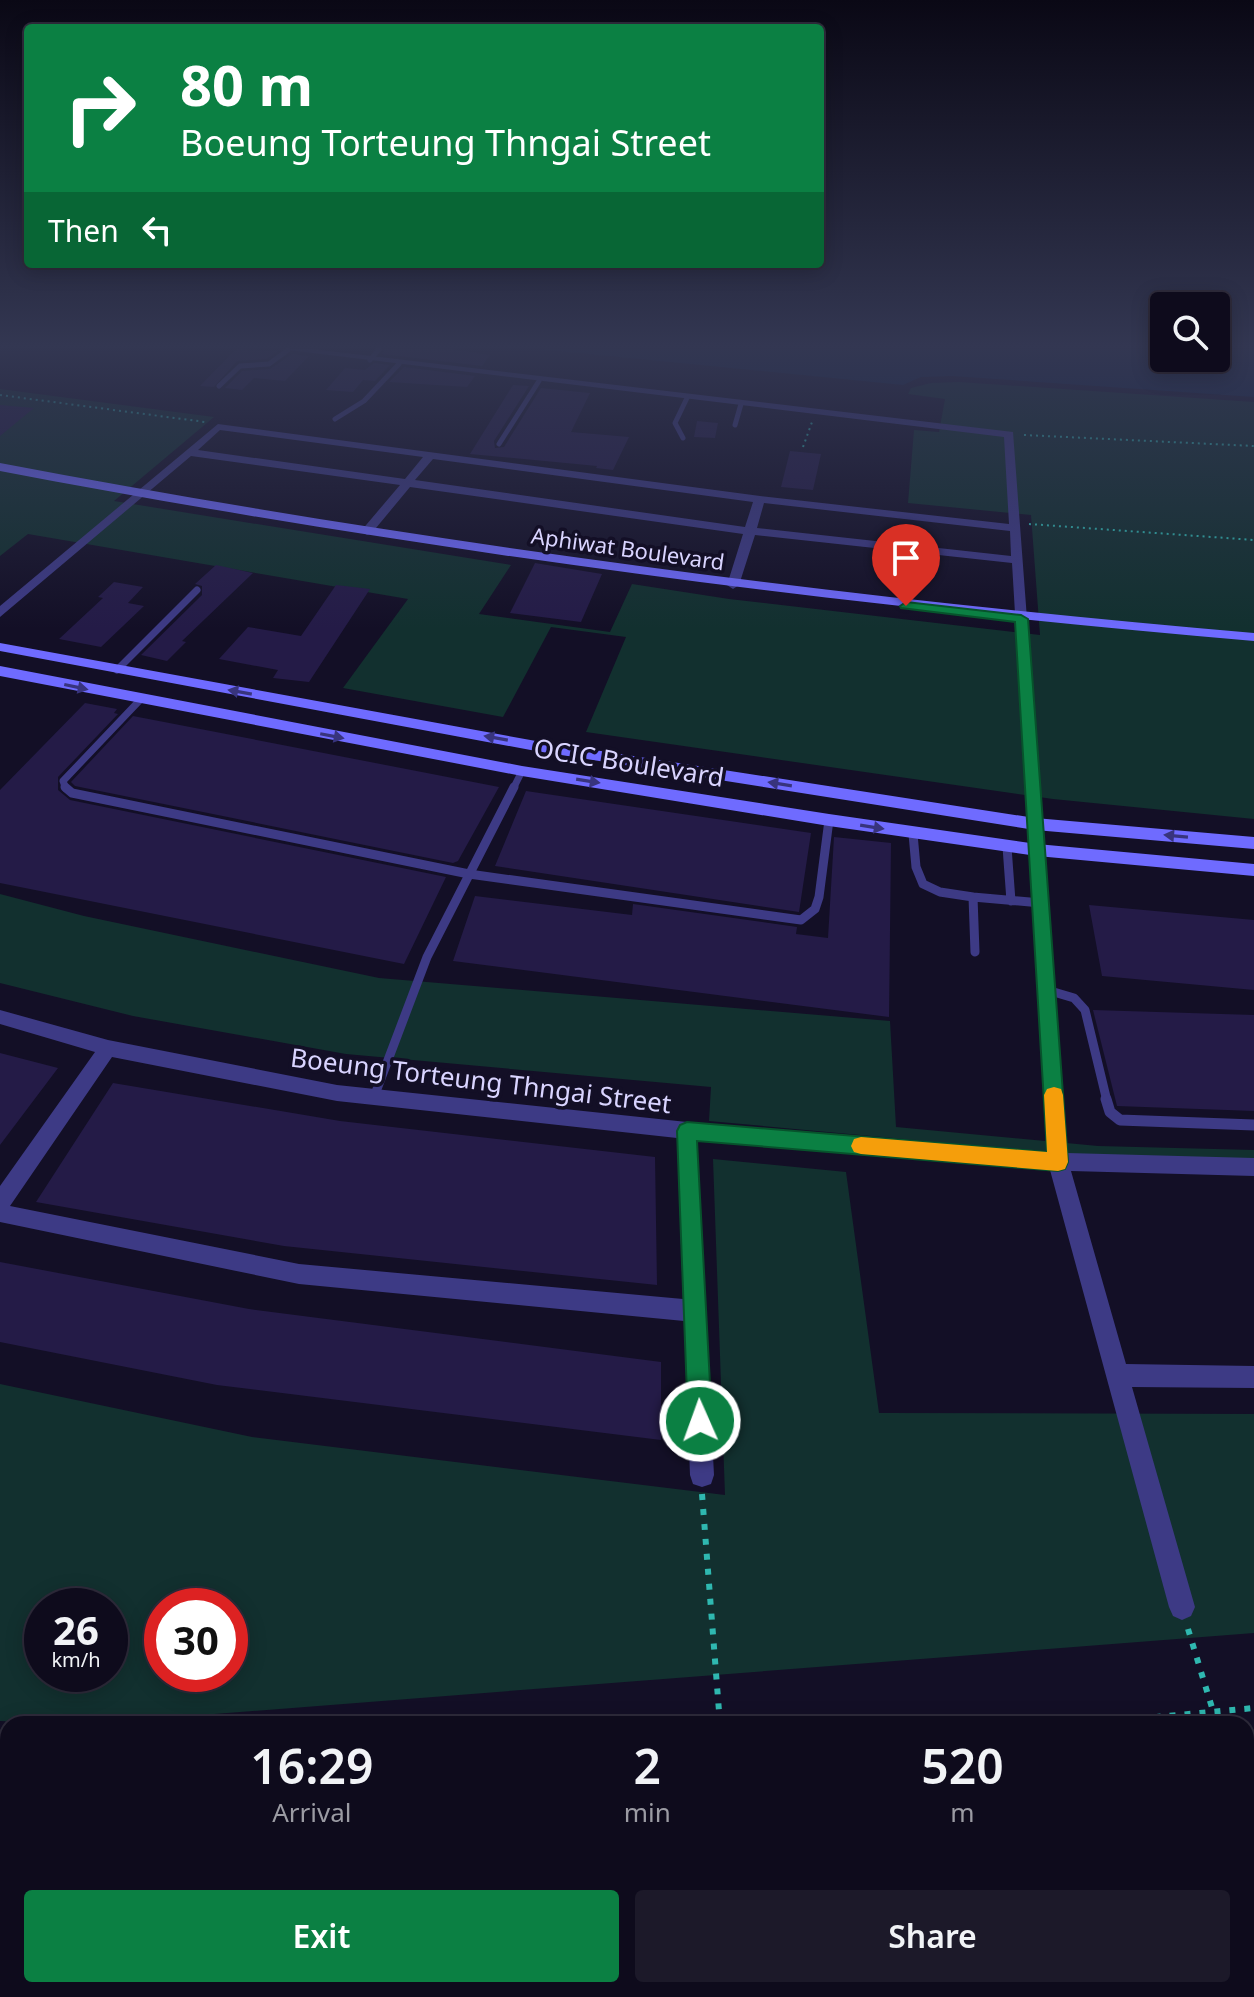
<!DOCTYPE html>
<style>
:root{--surface:#0e0b1c;--page:#1c1929;--text:#f1f3f6;--muted:#9b9ba3;--line:#2e2b3b;--accent:#0b8043}
body{margin:0;font-family:"Noto Sans",sans-serif;background:var(--page);color:var(--text);height:100vh;display:flex;flex-direction:column;font-size:30px;white-space:nowrap}
*{box-sizing:border-box;margin:0}
p{font-size:26px;color:var(--muted)}
.icon{flex:none;width:44px;height:44px;fill:none;stroke:currentColor;stroke-width:2;stroke-linecap:round;stroke-linejoin:round}
.map{position:relative;flex:1;overflow:hidden}
.sheet{position:absolute;left:0px;top:1716px;width:1254px;height:282px;display:flex;flex-direction:column;background:var(--surface);border-radius:24px 24px 0 0;box-shadow:0 4px 20px #0003,0 0 0 2px var(--line)}
.sheet>*{flex:none}
.guide{position:absolute;left:24px;top:24px;width:800px;height:244px;border-radius:8px;box-shadow:0 4px 20px #0003,0 0 0 2px var(--line);background:#0b8043;color:#fff;overflow:hidden}
.buttons{position:absolute;left:1150px;top:292px;display:grid;gap:16px}
.buttons a{display:grid;place-items:center;width:80px;height:80px;border-radius:8px;background:var(--surface);box-shadow:0 4px 20px #0003,0 0 0 2px var(--line);font-size:40px}
.speed{position:absolute;left:24px;top:1588px;display:flex;gap:16px;font-size:40px;font-weight:700;text-align:center}
.speed>*{display:grid;place-content:center;width:104px;height:104px;border-radius:50%;background:var(--surface);box-shadow:0 4px 20px #0003,0 0 0 2px var(--line);line-height:1}
.speed small{font-size:20px;font-weight:400}
.speed .limit{border:12px solid #d22;background:#fff;color:#111}
.pin{position:absolute;display:grid;place-items:center;width:68px;height:68px;color:#fff;margin:-82px -34px;border-radius:50% 50% 50% 0;rotate:-45deg;box-shadow:0 0 8px #0007}
.pin .icon{rotate:45deg}
.me{position:absolute;width:88px;margin:-44px;rotate:358deg;stroke-linejoin:round;filter:drop-shadow(0 0 6px #0008)}
.turn{display:flex;align-items:center;gap:28px;height:168px;padding:0 24px;font-size:36px}
.turn .icon{width:104px;height:104px;stroke-width:2.5}
.turn b{display:block;font-size:56px;line-height:68px}
.then{display:flex;align-items:center;height:76px;padding:0 24px;background:#0003;gap:16px;font-size:30px}
.eta{display:flex;justify-content:space-evenly;align-items:center;height:136px;text-align:center}
.eta b{font-size:48px;font-weight:600;line-height:56px}
.primary-button{display:flex;gap:16px;margin-top:auto;padding:16px 24px}
.primary-button a{flex:1;height:92px;border-radius:8px;background:var(--accent);color:#fff;font-size:32px;font-weight:600;line-height:92px;text-align:center}
.primary-button a+a{background:var(--page);color:var(--text)}
.map>svg:first-child{display:block}
.green{fill:#12302f;fill-rule:evenodd}
.water{fill:#0c2248}
.building{fill:#241b47}
.lines{fill:none;stroke-linecap:round;stroke-linejoin:round}
.path-far1{stroke:#2fb8b0;stroke-width:2;stroke-dasharray:2 4;stroke-linecap:butt}
.path{stroke:#2fb8b0;stroke-width:6;stroke-dasharray:6 9;stroke-linecap:butt}
.lane-far4{stroke:#3d3a85;stroke-width:5}
.lane-far3{stroke:#3d3a85;stroke-width:7}
.lane-far2{stroke:#3d3a85;stroke-width:9}
.lane-far1{stroke:#3d3a85;stroke-width:11}
.lane{stroke:#3d3a85;stroke-width:14}
.street{fill:#3d3a85;fill-rule:evenodd}
.secondary{fill:#6f6bff;fill-rule:evenodd}
.oneway{fill:#38347d}
.route{fill:#0b8043;stroke:#07532c;stroke-width:2}
.slow{fill:#f59e0b}
.labels{text-anchor:middle;dominant-baseline:central;stroke-width:7;stroke-linejoin:round;paint-order:stroke}
.far-street-label{font-size:22px;fill:#d9d4ff;stroke:#130f26}
.street-label{font-size:26px;fill:#d9d4ff;stroke:#130f26}
</style>
<div class="map">
<svg width="1254" height="1997" viewBox="0 0 1254 1997">
<rect width="100%" height="100%" fill="#130f26"/>
<path class="green" d="M959,382L1254,402V819L1053,799L586,732L626,637L551,627L503,717L343,688L408,599L28,534L0,556V389L214,417L114,501L511,565L479,614L610,632L632,584L729,599L1040,635L1031,515L908,503L914,430L939,432L945,399L908,394L911,388L931,383Z
M0,894L84,916L379,978L890,1021L896,1127L1098,1146L1254,1150V1160L1099,1157L709,1121L711,1087L346,1054L133,1016L0,983Z
M713,1159L846,1172L879,1413L1254,1414V1633L86,1724L0,1721V1384L252,1437L725,1495ZM42,1606H110V1674H42ZM162,1606H230V1674H162Z"/>
<path class="water" d="M538,349H1164V358H1216V349H1254V397L952,376L921,377L903,385Z"/>
<path class="building" d="M236,349L278,351L267,359L237,361L214,387L200,386Z
M384,349H451L490,355L482,366L382,354Z
M292,354L309,356L285,381L254,378L242,390L225,388L242,371L270,369Z
M374,363L390,365L375,381L363,380L353,392L326,390L345,368L365,370Z
M404,367L475,376L467,387L389,382Z
M513,385L529,386L494,441L495,448L504,447L541,388L590,393L571,432L629,437L613,470L596,468L597,466L470,454Z
M0,405L34,408L0,436Z
M697,421L718,423L715,438L694,437Z
M790,451L821,454L813,490L781,487Z
M535,563L602,574L581,622L510,613Z
M216,565L253,573L182,641L186,642L167,661L141,655L202,595V586L195,584Z
M114,582L143,587L128,603L144,606L101,647L59,639L103,598L98,597Z
M336,585L370,589L309,682L273,678L278,670L219,659L248,627L301,636Z
M85,703L117,709L114,713L118,714L58,777V790L70,800L446,877L404,964L0,883V790Z
M133,716L499,787L458,861L453,863L75,786L71,782Z
M526,791L811,833L799,912L495,866Z
M834,837L891,843L889,1017L453,961L475,896L632,915L633,904L797,927L796,934L828,938Z
M1089,905L1254,920V990L1102,976Z
M1093,1010L1254,1015V1111L1117,1106Z
M0,1053L58,1068L0,1145Z
M113,1083L340,1121L655,1157L657,1285L284,1246L36,1202Z
M0,1262L249,1309L661,1362V1440L217,1385L0,1342Z"/>
<g class="lines">
<path class="path-far1" d="M0,395L205,422
M1024,435L1254,446
M803,447L812,422
M1029,524L1254,540"/>
<path class="path" d="M702,1494L720,1724
M1188,1629L1213,1711
M1080,1724L1254,1708"/>
<path class="lane-far4" d="M370,360L379,349
M219,386L240,366L269,364L288,350
M335,419L364,401L399,364
M735,425L741,404
M683,438L675,423L687,398
M499,444L539,381"/>
<path class="lane-far3" d="M117,670L197,590
M66,789L63,781L140,700
M513,789L522,771"/>
<path class="lane-far2" d="M65,787L72,793L469,874L801,920L815,909L819,897L829,820
M913,834L916,867L923,884L940,892L973,897
M1007,847L1011,901
M975,952L973,897L1041,903
M1047,990L1074,998L1085,1010L1107,1101
M374,1097L427,957L514,787"/>
<path class="lane-far1" d="M1106,1099L1110,1112L1120,1120L1254,1125"/>
<path class="lane" d="M249,1997L250,1990
M312,1997L377,1990"/>
<path class="street" d="M280,349H312L1013,432L1067,1153L1254,1158V1176L1071,1171L1126,1364L1254,1366V1388L1132,1387L1195,1607L1191,1616L1182,1620L1173,1616L1169,1607L1050,1170L697,1140L714,1475L711,1484L702,1487L693,1484L690,1475L684,1321L299,1284L0,1222V1186L95,1052L0,1024V1010L108,1040L337,1085L687,1122L1047,1152L1012,563L755,535L739,585L733,589L727,585L743,534L410,487L371,534L367,535L361,531L400,485L191,456L0,617V606L218,424L760,496L1009,524L1004,437ZM220,430L423,457L405,479L198,450ZM433,459L753,502L745,527L415,480ZM764,503L1010,531L1011,556L757,528ZM112,1057L337,1101L677,1138L683,1299L299,1264L10,1206Z"/>
<path class="secondary" d="M0,463C416,542 833,597 1254,633V641C833,605 415,550 0,471Z
M0,643L536,741L1035,818L1254,837V849L1035,830L536,751L0,651Z
M0,666L522,766L829,814L1037,844L1254,864V876L1037,856L829,826L522,776L0,676Z"/>
</g>
<defs><path id="oneway-solid" d="M-6-.8H1V-3.2L6.5 0L1 3.2V.8H-6Z" transform="scale(2)"/></defs>
<g class="oneway">
<use href="#oneway-solid" transform="translate(76 687) rotate(12)"/>
<use href="#oneway-solid" transform="translate(240 692) rotate(-170)"/>
<use href="#oneway-solid" transform="translate(332 736) rotate(11)"/>
<use href="#oneway-solid" transform="translate(496 738) rotate(-170)"/>
<use href="#oneway-solid" transform="translate(588 781) rotate(9)"/>
<use href="#oneway-solid" transform="translate(780 784) rotate(-171)"/>
<use href="#oneway-solid" transform="translate(872 827) rotate(9)"/>
<use href="#oneway-solid" transform="translate(1176 836) rotate(-175)"/>
</g>
<linearGradient id="sky" x2="0" y2="1"><stop stop-color="#0a0815"/><stop offset="0.55" stop-color="#333752"/><stop offset="1" stop-color="#333752" stop-opacity="0"/></linearGradient>
<rect width="1254" height="629" fill="url(#sky)"/>
<path class="route" d="M906,602L1021,615L1028,619L1068,1162L1065,1169L1058,1171L697,1141L712,1421L708,1429L700,1433L691,1429L688,1421L677,1131L680,1125L687,1122L1047,1152L1015,622L901,608L900,606Z"/>
<path class="slow" d="M1054,1087L1061,1089L1063,1095L1068,1162L1065,1169L1058,1171L861,1154L854,1152L851,1146L854,1139L861,1137L1047,1152L1044,1095L1047,1089Z"/>
<g class="labels">
<g class="far-street-label">
<text transform="translate(628 548) rotate(8)">Aphiwat Boulevard</text>
</g>
<g class="street-label">
<text transform="translate(629 762) rotate(9)">OCIC Boulevard</text>
<text transform="translate(481 1080) rotate(7)">Boeung Torteung Thngai Street</text>
</g>
</g>
</svg>
<div class="buttons">
<a><svg class="icon" aria-label="search" viewBox="0 0 24 24"><circle cx="10" cy="10" r="6"/><path d="M15 15l6 6"/></svg></a>
</div>
<div class="speed"><div>26<small>km/h</small></div><div class="limit">30</div></div>
<div class="pin" style="left:906px;top:606px;background:#d93025"><svg class="icon" aria-label="arrive" viewBox="0 0 24 24"><path d="M6 21V4h12l-3 4 3 4H6"/></svg></div>
<svg class="me" style="left:700px;top:1421px" viewBox="-20 -20 40 40"><circle r="17" fill="#0b8043" stroke="#fff" stroke-width="3"/><path d="M0-11L8 9 0 5-8 9z" fill="#fff"/></svg>
<div class="guide">
<div class="turn"><svg class="icon" aria-label="right" viewBox="0 0 24 24"><path d="M7 20v-9h11M14 6l5 5-5 5"/></svg><div><b>80 m</b>Boeung Torteung Thngai Street</div></div>
<div class="then">Then<svg class="icon" aria-label="left" viewBox="0 0 24 24"><path d="M17 20v-9H6M10 6l-5 5 5 5"/></svg></div>
</div>
<section class="sheet">
<div class="eta">
<div><b>16:29</b><p>Arrival</p></div>
<div><b>2</b><p>min</p></div>
<div><b>520</b><p>m</p></div>
</div>
<div class="primary-button"><a>Exit</a><a>Share</a></div>
</section>
</div>
